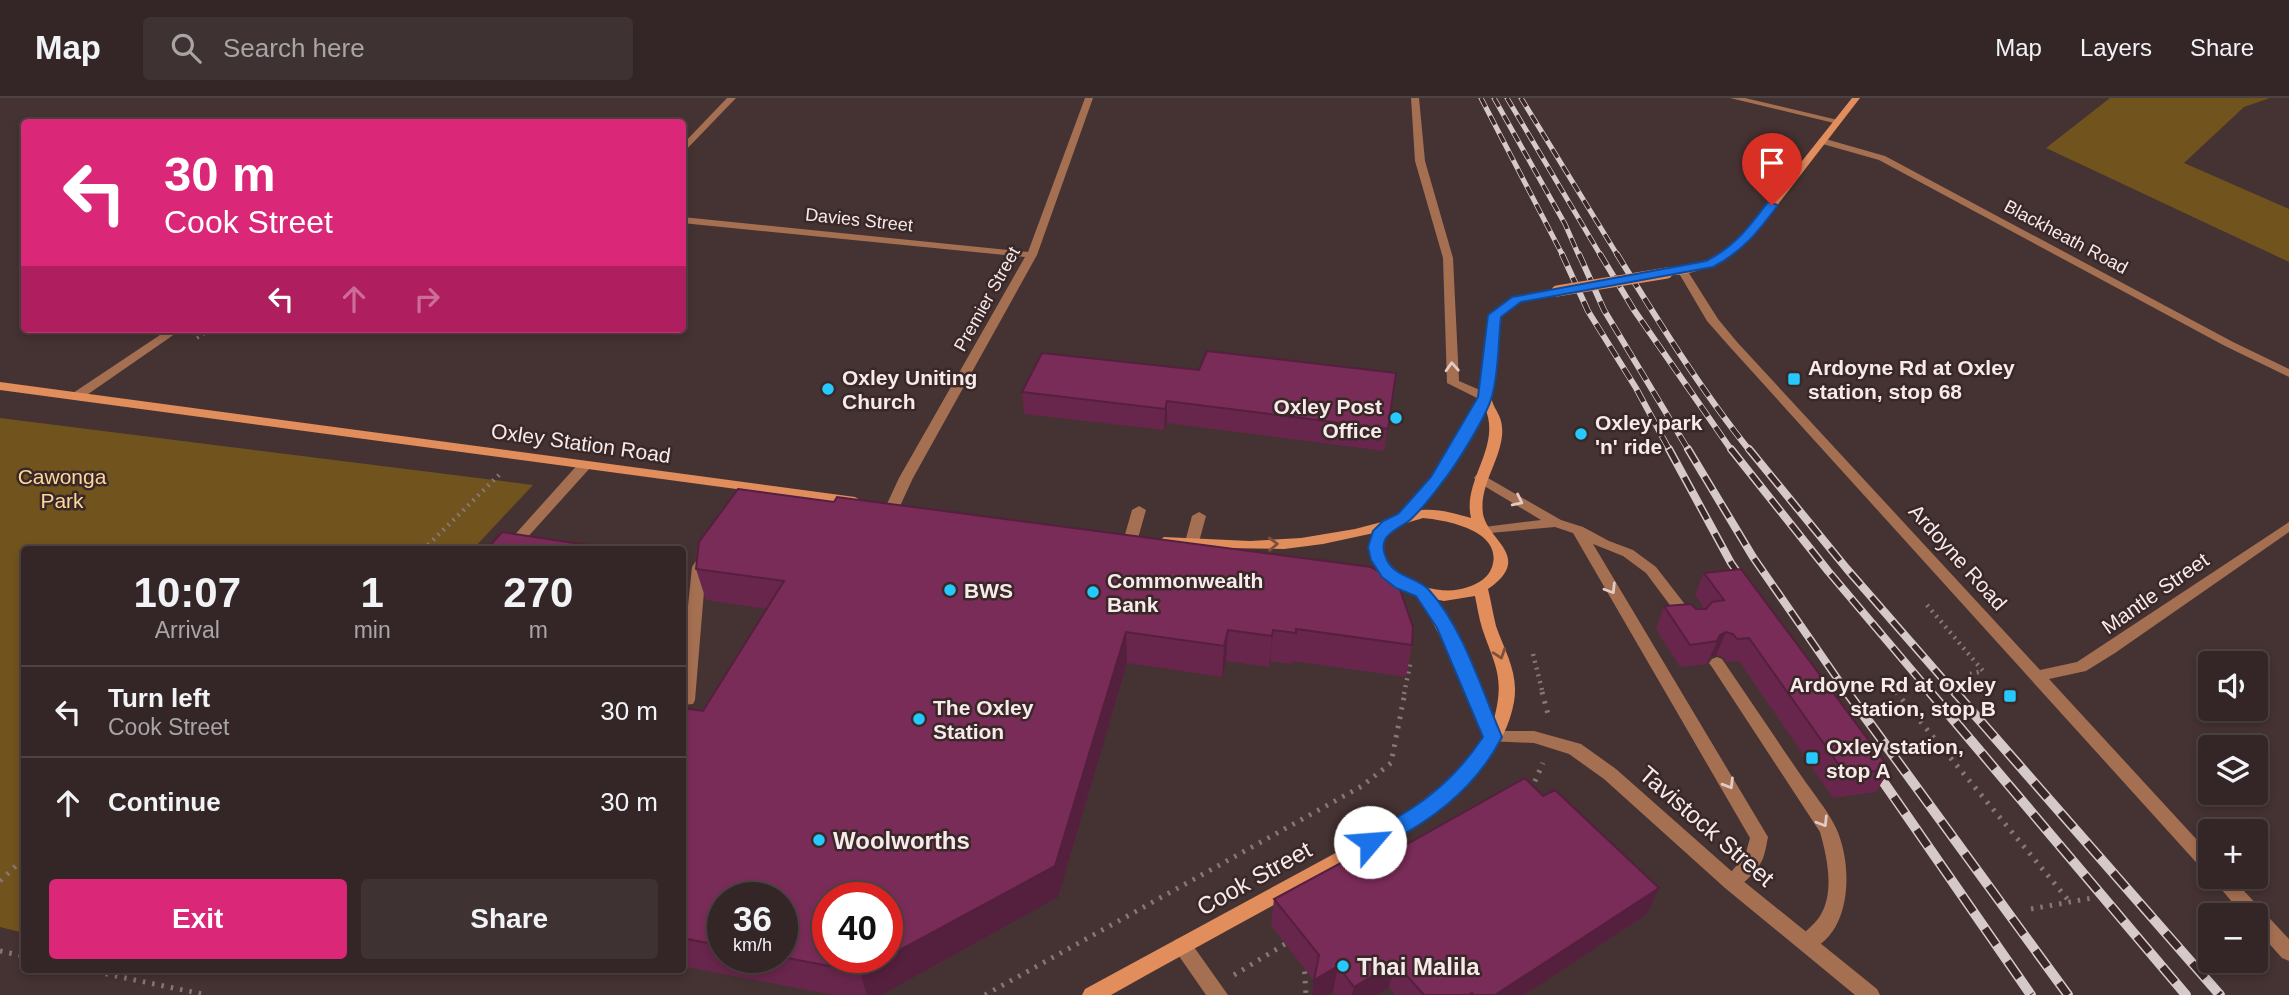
<!DOCTYPE html>
<meta charset="utf-8">
<style>
:root{--surface:#342626;--page:#3f3232;--text:#f1f3f6;--muted:#a9a5a7;--line:#4e4343;--accent:#db2777}
body{margin:0;font-family:Helvetica,sans-serif;background:var(--page);color:var(--text);height:100vh;display:flex;flex-direction:column;font-size:26px;white-space:nowrap}
*{box-sizing:border-box;margin:0}
p{font-size:23px;color:var(--muted)}
.icon{flex:none;width:38px;height:38px;fill:none;stroke:currentColor;stroke-width:2;stroke-linecap:round;stroke-linejoin:round}
.map{position:relative;flex:1;overflow:hidden}
.drawer{position:absolute;left:21px;top:448px;width:665px;height:427px;display:flex;flex-direction:column;background:var(--surface);border-radius:7px;box-shadow:0 4px 10px #0003,0 0 0 2px var(--line)}
.drawer>*{flex:none}
.hud{position:absolute;left:21px;top:21px;width:665px;height:214px;border-radius:7px;box-shadow:0 4px 10px #0003,0 0 0 2px var(--line);background:#db2777;color:#fff;overflow:hidden}
.controls{position:absolute;left:2198px;top:553px;display:grid;gap:14px}
.controls a{display:grid;place-items:center;width:70px;height:70px;border-radius:7px;background:var(--surface);box-shadow:0 4px 10px #0003,0 0 0 2px var(--line);font-size:35px}
.speed{position:absolute;left:707px;top:784px;display:flex;gap:14px;font-size:35px;font-weight:700;text-align:center}
.speed>*{display:grid;place-content:center;width:91px;height:91px;border-radius:50%;background:var(--surface);box-shadow:0 4px 10px #0003,0 0 0 2px var(--line);line-height:1}
.speed small{font-size:18px;font-weight:400}
.speed .limit{border:10px solid #d22;background:#fff;color:#111}
.pin{position:absolute;display:grid;place-items:center;width:60px;height:60px;color:#fff;margin:-72px -30px;border-radius:50% 50% 50% 0;rotate:-45deg;box-shadow:0 0 7px #0007}
.pin .icon{rotate:45deg}
.me{position:absolute;width:77px;margin:-38px;rotate:63deg;stroke-linejoin:round;filter:drop-shadow(0 0 5px #0008)}
.turn{display:flex;align-items:center;gap:24px;height:147px;padding:0 28px;font-size:32px}
.turn .icon{width:91px;height:91px;stroke-width:2.5}
.turn b{display:block;font-size:49px;line-height:60px}
.lanes{display:flex;align-items:center;height:66px;padding:0 28px;background:#0003;justify-content:center;gap:35px;direction:ltr}
.lanes .off{opacity:.35}
.eta{display:flex;justify-content:space-evenly;align-items:center;height:119px;text-align:center}
.eta b{font-size:42px;font-weight:700;line-height:49px}
.button{display:flex;gap:14px;margin-top:auto;padding:14px 28px}
.button a{flex:1;height:80px;border-radius:7px;background:var(--accent);color:#fff;font-size:28px;font-weight:700;line-height:80px;text-align:center}
.button a+a{background:var(--page);color:var(--text)}
ul{padding:0;list-style:none}
li{display:flex;align-items:center;gap:21px;height:91px;padding:0 28px;border-top:2px solid var(--line)}
li div{flex:1}
li b{display:block;font-size:26px}
li em{font-style:normal}
header{display:flex;align-items:center;gap:42px;box-sizing:border-box;height:98px;padding:0 35px;background:var(--surface);border-bottom:2px solid var(--line)}
header strong{font-size:33px}
nav{display:flex;gap:38px;margin-inline-start:auto;font-size:24px}
.search{width:490px;height:63px;background:var(--page);display:flex;align-items:center;gap:18px;box-sizing:border-box;padding:0 24px;border-radius:7px;color:var(--muted);font-size:26px}
.map>svg:first-child{display:block}
.green{fill:#70531d}
.lines{fill:none;stroke-linecap:round;stroke-linejoin:round}
.path-far2{stroke:#867676;stroke-width:3.5;stroke-dasharray:2 4.5;stroke-linecap:butt}
.path-far1{stroke:#867676;stroke-width:4.5;stroke-dasharray:2 5;stroke-linecap:butt}
.path{stroke:#867676;stroke-width:5;stroke-dasharray:2.5 7;stroke-linecap:butt}
.lane{fill:#a56f52;fill-rule:evenodd}
.street{fill:#a56f52;fill-rule:evenodd}
.secondary{fill:#e28d5c;fill-rule:evenodd}
.rail-far3-casing{stroke:#d6c9c9;stroke-width:5}
.rail-far2-casing{stroke:#d6c9c9;stroke-width:6}
.rail-far1-casing{stroke:#d6c9c9;stroke-width:8}
.rail-casing{stroke:#d6c9c9;stroke-width:10}
.rail-far3{stroke:#3a2828;stroke-width:3.5;stroke-dasharray:10;stroke-linecap:butt}
.rail-far2{stroke:#3a2828;stroke-width:4.5;stroke-dasharray:13;stroke-linecap:butt}
.rail-far1{stroke:#3a2828;stroke-width:5;stroke-dasharray:16;stroke-linecap:butt}
.rail{stroke:#3a2828;stroke-width:7;stroke-dasharray:20;stroke-linecap:butt}
.secondary-bridge{stroke:#e28d5c;stroke-width:11}
.wall{fill:#69264c;fill-rule:evenodd}
.shaded-wall{fill:#551f3e}
.building{fill:#7a2c58;stroke:#551f3e;stroke-width:2}
.oneway{stroke:#e2cbc4}
.oneway2{stroke:#7d503d}
.route{fill:#1a73e8;stroke:#114b97;stroke-width:2}
.poi-dot{fill:#25c9fe;stroke:#3a2828;stroke-width:2.5}
.labels{text-anchor:middle;dominant-baseline:central;stroke-width:5;stroke-linejoin:round;paint-order:stroke}
.far-street-label{font-size:18px;fill:#f6eaea;stroke:#3a2828}
.poi-label{font-size:21px;font-weight:bold;fill:#f6eaea;stroke:#3a2828;text-anchor:start}
.street-label{font-size:21px;fill:#f6eaea;stroke:#3a2828}
.park-label{font-size:21px;fill:#fed89a;stroke:#3a2828}
.near-street-label{font-size:24px;fill:#f6eaea;stroke:#3a2828}
.near-poi-label{font-size:24px;font-weight:bold;fill:#f6eaea;stroke:#3a2828;text-anchor:start}
</style>
<header>
<strong>Map</strong>
<div class="search"><svg class="icon" aria-label="search" viewBox="0 0 24 24"><circle cx="10" cy="10" r="6"/><path d="M15 15l6 6"/></svg>Search here</div>
<nav><a>Map</a><a>Layers</a><a>Share</a></nav>
</header>
<div class="map">
<svg width="2289" height="897" viewBox="0 0 2289 897">
<rect width="100%" height="100%" fill="#453232"/>
<path class="green" d="M2110,0H2270L2244,9L2184,65L2289,111V164L2046,50Z
M0,320L533,387L473,451L24,452V835L0,829Z"/>
<g class="lines">
<path class="path-far2" d="M197,240L211,231"/>
<path class="path-far1" d="M423,452L499,377
M1927,507L1983,573L1970,576
M1533,556L1543,596
M1890,587L1897,596
M1404,596L1411,562"/>
<path class="path" d="M1542,594L1549,620
M1896,594L2069,803
M1531,692L1543,665
M0,783L24,760
M2031,811L2092,800
M0,853L24,858
M1304,864L1306,897
M87,872L207,897
M1234,877L1285,846
M985,897L1362,688L1391,665L1405,594"/>
<path class="lane" d="M585,363L591,367L590,370L516,452H501L580,364Z
M1481,376L1561,422L1583,429L1609,443L1633,452L1656,469L1694,518L1696,522L1694,526H1684L1646,475L1623,458L1593,446L1768,739C1766,748 1765,759 1760,766C1753,777 1738,794 1725,790L1722,784L1745,758L1750,740L1573,435L1555,429L1479,436L1477,433L1479,430L1484,429L1541,422L1476,383L1474,380L1476,377Z
M1139,408L1146,412L1138,440L1131,445L1126,443L1124,440L1132,412Z
M1199,414L1206,418L1199,444L1197,447H1187L1185,444L1192,418Z
M705,455L712,460L706,469L695,602L693,606L682,607V566L692,469L700,457Z
M1717,559L1722,561C1748,599 1774,638 1800,676C1812,694 1827,711 1836,730C1853,766 1853,836 1808,853L1801,850L1798,844C1803,833 1814,828 1820,818C1835,794 1827,759 1820,734L1712,569L1709,565L1712,561Z"/>
<path class="street" d="M727,0H736L682,56V47Z
M1085,0H1093L1037,157L913,380L900,408L893,412L888,411L886,408L899,380L1025,159L682,125V119L1028,154Z
M1411,0H1419L1425,63L1453,160L1459,283L1489,296L1491,299L1489,302H1481L1447,285L1443,160L1415,63Z
M1730,0H1745L1842,23L1838,26Z
M1822,40L1885,58L2233,244L2289,271V279L2225,248L1879,62L1819,45L1818,43Z
M1682,169L1687,172L1718,221L1737,244L2040,572L2077,564L2289,424V434L2115,555L2086,573L2049,581L2210,756V776L2204,773L1729,248L1707,223L1677,172Z
M169,231H182L81,301H73L71,298L73,295Z
M1493,633H1534L1581,646L1616,671L1737,778L1877,891L1880,897H1855L1725,790L1604,681L1569,656L1534,645L1487,643L1485,639L1487,635Z
M2211,779H2231L2289,841V863L2282,860L2256,831V817H2243Z
M1182,839L1189,842L1228,897H1206L1172,848L1175,842Z"/>
<path class="secondary" d="M1852,0H1860L1752,140C1729,161 1695,180 1663,177V173L1707,162L1735,145L1744,136Z
M1557,190L1561,191V195L1520,204L1500,218C1498,238 1496,257 1494,277C1493,283 1490,292 1491,298C1493,313 1504,316 1502,338C1499,365 1479,388 1483,416C1488,443 1534,459 1488,491C1491,503 1493,516 1496,528C1505,554 1519,575 1514,604C1496,702 1361,758 1283,802C1226,833 1168,865 1111,897H1082L1085,891L1402,719L1455,676L1485,640L1454,565L1426,512L1417,497L1395,486L1379,472L1369,454L1374,435L1323,446L1284,451L1164,449L1157,444L1164,439L1250,443L1301,440L1355,431L1397,420L1431,380L1447,358L1479,299L1491,215L1513,199ZM1485,310C1502,349 1462,382 1471,420C1454,415 1433,409 1416,413C1445,381 1464,349 1485,310ZM1423,420C1447,422 1504,433 1492,469C1489,479 1478,486 1468,489C1455,494 1439,493 1425,489C1408,484 1374,462 1385,440C1392,427 1411,424 1423,420ZM1475,498C1477,508 1479,520 1482,530C1495,568 1505,579 1494,621L1460,546L1434,501L1444,503Z
M0,284L855,399L862,403L855,407L0,292Z"/>
<g class="rail-far3-casing">
<path id="rail-far3" d="M1481,0L1563,158
M1494,0L1565,126L1579,158
M1507,0L1601,158
M1521,0L1618,158"/>
</g>
<g class="rail-far2-casing">
<path id="rail-far2" d="M1562,156L1588,213L1636,290L1670,353
M1579,156L1604,212L1689,353
M1600,156L1634,212L1732,353
M1617,156C1658,223 1701,292 1750,353"/>
</g>
<g class="rail-far1-casing">
<path id="rail-far1" d="M1669,351L1731,465L1747,488
M1688,351L1753,459L1848,596
M1731,351L1828,473L1932,596
M1749,351L1847,471L1956,596"/>
</g>
<g class="rail-casing">
<path id="rail" d="M1847,594L2068,897
M1930,594L2186,897
M1955,594L2220,897
M1871,666L2031,897"/>
</g>
<use href="#rail-far3" class="rail-far3"/>
<use href="#rail-far2" class="rail-far2"/>
<use href="#rail-far1" class="rail-far1"/>
<use href="#rail" class="rail"/>
<path class="secondary-bridge" d="M1557,193L1667,175"/>
</g>
<path class="wall" d="M1199,272L1396,275L1384,353L1167,325L1164,332L1024,316L1022,294Z
M699,444L1412,547L1406,579L1293,563L1292,566L1270,563L1269,569L1226,563L1222,579L1127,565L1058,799L881,897H833L682,868V610L703,613L767,511L706,502L696,471ZM723,800L782,859H723Z
M1704,475L1890,671L1876,694L1833,700L1739,563L1727,564L1723,559L1716,557L1710,559L1707,566L1680,569L1656,531L1664,508L1704,511L1695,497Z
M1543,698L1659,790L1647,816L1524,897H1395L1389,889L1376,897H1335L1333,894L1327,897H1312L1314,883L1271,827L1274,801L1361,772Z"/>
<path class="shaded-wall" d="M1167,303V325L1164,332L1165,311Z
M1228,532L1226,563L1222,579L1224,548Z
M1273,532L1270,563L1269,569L1272,538Z
M1126,534L1127,565L1058,799L881,897H867L860,874Z
M1726,534L1716,557L1710,559L1707,566L1720,537Z
M1659,790L1647,816L1524,897H1495Z
M1395,864L1389,889L1376,897H1352L1354,889Z
M1338,868L1333,894L1327,897H1312L1314,882Z"/>
<path class="building" d="M1207,253L1396,275L1388,331L1167,303L1165,311L1022,294L1042,255L1199,272Z
M738,391L834,404L837,399L1371,469L1397,483L1413,529L1412,547L1296,531V535L1273,532L1272,538L1228,532L1224,548L1126,534L1055,768L887,859V800H828V859H887L860,874L782,859V800H723V848L682,840V610L703,613L784,483L696,471L699,444Z
M502,434L620,452H486Z
M1741,471L1890,671L1846,677L1749,540L1737,541L1733,536L1726,534L1720,537L1717,543L1690,547L1664,508L1691,506L1696,511H1706L1712,504L1724,502L1704,475Z
M1525,680L1543,698L1555,692L1659,790L1495,897H1473L1472,895L1469,897H1424L1395,864L1354,889L1338,868L1314,882L1319,857L1274,801L1350,760L1361,772Z"/>
<defs><path id="oneway-chevron" d="M-2-3.5L2.5 0L-2 3.5" fill="none" stroke-width="1.6" stroke-linecap="round" stroke-linejoin="round" transform="scale(1.75)"/></defs>
<g class="oneway">
<use href="#oneway-chevron" transform="translate(1452 269) rotate(-93)"/>
<use href="#oneway-chevron" transform="translate(1518 403) rotate(26)"/>
<use href="#oneway-chevron" transform="translate(1611 491) rotate(58)"/>
<use href="#oneway-chevron" transform="translate(1729 686) rotate(59)"/>
<use href="#oneway-chevron" transform="translate(1823 724) rotate(58)"/>
</g>
<g class="oneway2">
<use href="#oneway-chevron" transform="translate(1273 446) rotate(-2)"/>
<use href="#oneway-chevron" transform="translate(1500 556) rotate(71)"/>
</g>
<path class="route" d="M1768,104L1778,107C1759,133 1742,154 1713,169L1521,204L1501,219C1498,244 1499,274 1492,298C1487,318 1455,369 1441,386C1432,398 1421,412 1410,422C1396,433 1375,437 1387,462C1396,480 1418,479 1429,492C1463,529 1482,593 1502,639C1478,686 1439,718 1393,742C1383,747 1375,754 1363,750L1360,744L1363,738C1415,712 1451,687 1483,639L1437,530L1416,498L1396,490L1382,479L1371,462L1368,449L1373,433L1383,423L1398,416L1431,379L1478,299L1488,217L1512,199L1706,163C1734,149 1749,129 1768,104Z"/>
<g class="poi-dot">
<rect x="1787" y="274" width="14" height="14" rx="3.5"/>
<circle cx="828" cy="291" r="7"/>
<circle cx="1396" cy="320" r="7"/>
<circle cx="1581" cy="336" r="7"/>
<circle cx="950" cy="492" r="7"/>
<circle cx="1093" cy="494" r="7"/>
<rect x="2003" y="591" width="14" height="14" rx="3.5"/>
<circle cx="919" cy="621" r="7"/>
<rect x="1805" y="653" width="14" height="14" rx="3.5"/>
<circle cx="819" cy="742" r="7"/>
<circle cx="1343" cy="868" r="7"/>
</g>
<g class="labels">
<g class="far-street-label">
<text transform="translate(859 122) rotate(6)">Davies Street</text>
<text transform="translate(2066 139) rotate(28)">Blackheath Road</text>
<text transform="translate(987 201) rotate(-61)">Premier Street</text>
</g>
<g class="poi-label">
<text x="1808" y="269">Ardoyne Rd at Oxley<tspan x="1808" dy="24">station, stop 68</tspan></text>
<text x="842" y="279">Oxley Uniting<tspan x="842" dy="24">Church</tspan></text>
<text x="1382" y="308" text-anchor="end">Oxley Post<tspan x="1382" dy="24">Office</tspan></text>
<text x="1595" y="324">Oxley park<tspan x="1595" dy="24">'n' ride</tspan></text>
<text x="1107" y="482">Commonwealth<tspan x="1107" dy="24">Bank</tspan></text>
<text x="964" y="492">BWS</text>
<text x="1996" y="586" text-anchor="end">Ardoyne Rd at Oxley<tspan x="1996" dy="24">station, stop B</tspan></text>
<text x="933" y="609">The Oxley<tspan x="933" dy="24">Station</tspan></text>
<text x="1826" y="648">Oxley station,<tspan x="1826" dy="24">stop A</tspan></text>
</g>
<g class="street-label">
<text transform="translate(581 345) rotate(8)">Oxley Station Road</text>
<text transform="translate(1958 459) rotate(48)">Ardoyne Road</text>
<text transform="translate(2155 495) rotate(-35)">Mantle Street</text>
</g>
<g class="park-label">
<text x="62" y="378">Cawonga<tspan x="62" dy="24">Park</tspan></text>
</g>
<g class="near-street-label">
<text transform="translate(1707 728) rotate(41)">Tavistock Street</text>
<text transform="translate(1254 780) rotate(-29)">Cook Street</text>
</g>
<g class="near-poi-label">
<text x="833" y="742">Woolworths</text>
<text x="1357" y="868">Thai Malila</text>
</g>
</g>
</svg>
<div class="controls">
<a><svg class="icon" aria-label="sound" viewBox="0 0 24 24"><path d="M4 9h4l5-4v14l-5-4H4zM17 9q2 3 0 6"/></svg></a>
<a><svg class="icon" aria-label="layers" viewBox="0 0 24 24"><path d="M12 4l9 5-9 5-9-5zM3 14l9 5 9-5"/></svg></a>
<a>+</a>
<a>−</a>
</div>
<div class="speed"><div>36<small>km/h</small></div><div class="limit">40</div></div>
<div class="pin" style="left:1772px;top:107px;background:#d93025"><svg class="icon" aria-label="arrive" viewBox="0 0 24 24"><path d="M6 21V4h12l-3 4 3 4H6"/></svg></div>
<svg class="me" style="left:1370px;top:744px" viewBox="-20 -20 40 40"><circle r="19" fill="#fff"/><path d="M0-13L10 11 0 6-10 11z" fill="#1a73e8"/></svg>
<div class="hud">
<div class="turn"><svg class="icon" aria-label="left" viewBox="0 0 24 24"><path d="M17 20v-9H6M10 6l-5 5 5 5"/></svg><div><b>30 m</b>Cook Street</div></div>
<div class="lanes"><svg class="icon" aria-label="left" viewBox="0 0 24 24"><path d="M17 20v-9H6M10 6l-5 5 5 5"/></svg><svg class="icon off" aria-label="ahead" viewBox="0 0 24 24"><path d="M12 20V5M6 11l6-6 6 6"/></svg><svg class="icon off" aria-label="right" viewBox="0 0 24 24"><path d="M7 20v-9h11M14 6l5 5-5 5"/></svg></div>
</div>
<section class="drawer">
<div class="eta">
<div><b>10:07</b><p>Arrival</p></div>
<div><b>1</b><p>min</p></div>
<div><b>270</b><p>m</p></div>
</div>
<ul>
<li><svg class="icon" aria-label="left" viewBox="0 0 24 24"><path d="M17 20v-9H6M10 6l-5 5 5 5"/></svg><div><b>Turn left</b><p>Cook Street</p></div><em>30 m</em></li>
<li><svg class="icon" aria-label="ahead" viewBox="0 0 24 24"><path d="M12 20V5M6 11l6-6 6 6"/></svg><div><b>Continue</b></div><em>30 m</em></li>
</ul>
<div class="button"><a>Exit</a><a>Share</a></div>
</section>
</div>
